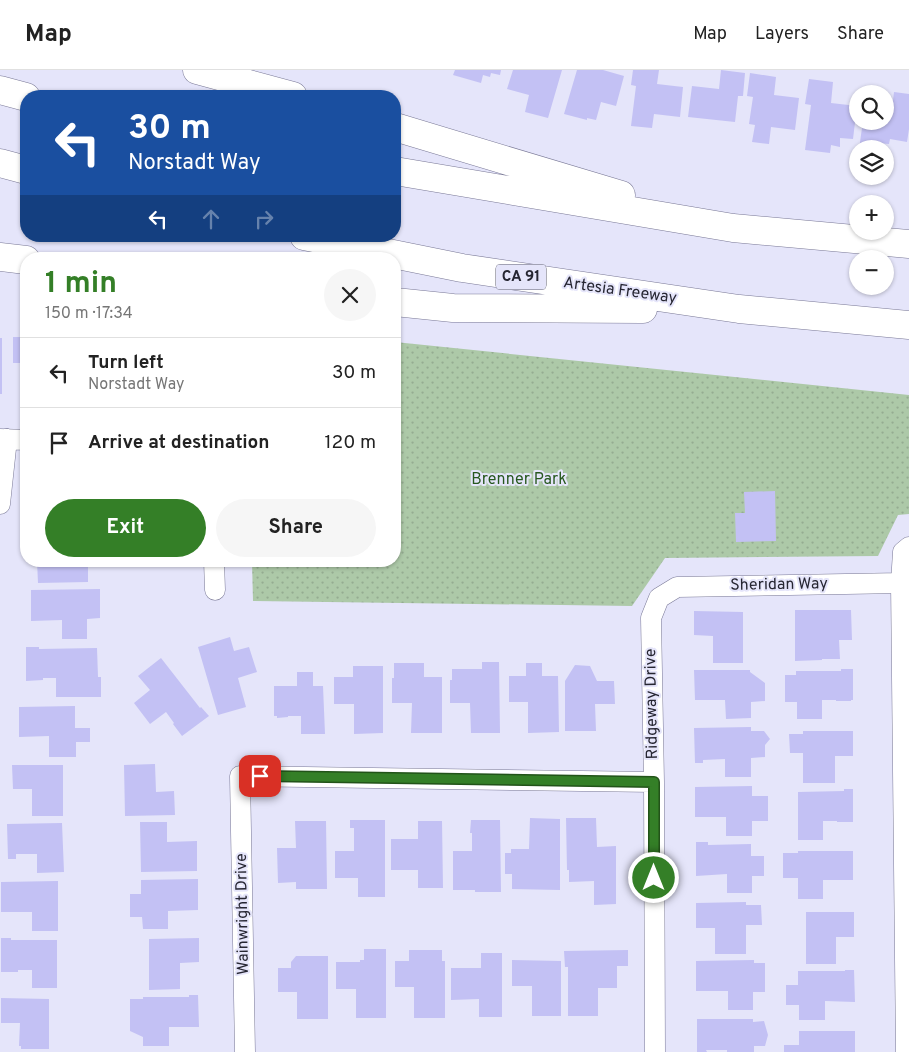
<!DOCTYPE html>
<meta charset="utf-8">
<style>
:root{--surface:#fff;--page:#f6f6f6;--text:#222;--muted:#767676;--line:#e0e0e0;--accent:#347f27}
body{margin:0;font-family:Overpass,sans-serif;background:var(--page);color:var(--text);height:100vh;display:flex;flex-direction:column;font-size:19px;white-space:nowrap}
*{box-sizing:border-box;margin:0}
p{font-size:16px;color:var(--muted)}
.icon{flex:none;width:28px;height:28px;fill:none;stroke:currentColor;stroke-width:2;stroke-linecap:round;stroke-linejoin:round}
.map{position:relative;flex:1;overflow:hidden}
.drawer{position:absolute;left:20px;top:182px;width:381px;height:315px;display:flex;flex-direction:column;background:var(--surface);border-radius:20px;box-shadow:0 1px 4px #0004}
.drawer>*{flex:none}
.top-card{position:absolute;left:20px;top:20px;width:381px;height:152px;border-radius:20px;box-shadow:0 1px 4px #0004;background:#1a4fa0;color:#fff;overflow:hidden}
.tools{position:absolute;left:849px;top:15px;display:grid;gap:10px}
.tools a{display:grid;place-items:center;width:45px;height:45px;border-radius:50%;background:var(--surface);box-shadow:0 1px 4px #0004;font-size:25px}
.pin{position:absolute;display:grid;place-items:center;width:42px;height:42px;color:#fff;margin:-21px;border-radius:10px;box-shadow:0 2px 8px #0006}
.me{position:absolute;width:55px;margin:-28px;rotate:0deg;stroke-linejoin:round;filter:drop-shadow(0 0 4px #0008)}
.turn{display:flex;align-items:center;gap:18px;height:105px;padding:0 25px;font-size:22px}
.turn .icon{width:65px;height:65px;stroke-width:2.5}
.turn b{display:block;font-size:35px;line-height:42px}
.lanes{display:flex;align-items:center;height:48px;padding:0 25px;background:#0003;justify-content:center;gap:25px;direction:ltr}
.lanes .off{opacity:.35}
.round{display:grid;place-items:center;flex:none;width:52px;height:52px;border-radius:26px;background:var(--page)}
.headline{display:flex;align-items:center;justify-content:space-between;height:85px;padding:0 25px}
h1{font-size:30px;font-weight:700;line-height:38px;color:var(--accent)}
.cta{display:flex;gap:10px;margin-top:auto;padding:10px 25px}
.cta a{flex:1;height:58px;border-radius:30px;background:var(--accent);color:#fff;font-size:20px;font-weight:700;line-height:58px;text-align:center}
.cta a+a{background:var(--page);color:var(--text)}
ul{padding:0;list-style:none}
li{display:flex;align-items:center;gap:15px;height:70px;padding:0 25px;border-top:1px solid var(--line)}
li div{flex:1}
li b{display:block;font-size:19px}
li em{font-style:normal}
header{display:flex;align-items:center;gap:30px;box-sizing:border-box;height:70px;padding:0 25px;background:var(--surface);border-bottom:1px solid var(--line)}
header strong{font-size:24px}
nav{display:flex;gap:28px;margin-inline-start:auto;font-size:18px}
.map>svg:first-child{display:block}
.park{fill:url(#park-dots)}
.building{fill:#c3c1f4}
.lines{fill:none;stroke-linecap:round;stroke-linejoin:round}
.minor-casing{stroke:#797896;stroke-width:21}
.motorway-casing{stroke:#797896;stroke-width:29}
.minor{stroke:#fff;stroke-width:20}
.motorway{stroke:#fff;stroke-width:28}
.route-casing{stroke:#225319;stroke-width:12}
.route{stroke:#347f27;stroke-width:9}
.labels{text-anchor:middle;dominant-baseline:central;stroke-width:4;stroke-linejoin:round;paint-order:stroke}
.shield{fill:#e5e5fa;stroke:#5f5f6e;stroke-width:1}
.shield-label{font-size:15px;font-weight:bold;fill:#262632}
.street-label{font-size:16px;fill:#262632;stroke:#e5e5fa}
.park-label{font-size:16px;fill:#27581f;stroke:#e5e5fa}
</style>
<header>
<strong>Map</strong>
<nav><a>Map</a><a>Layers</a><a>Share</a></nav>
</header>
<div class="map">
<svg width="909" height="982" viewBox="0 0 909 982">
<defs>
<pattern id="park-dots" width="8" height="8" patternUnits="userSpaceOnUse" patternTransform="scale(1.25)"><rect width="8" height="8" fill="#adc9a8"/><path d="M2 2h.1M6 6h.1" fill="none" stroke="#95ac91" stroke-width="1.8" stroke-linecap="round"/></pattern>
</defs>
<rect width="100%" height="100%" fill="#e5e5fa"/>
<path class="park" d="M395,272L909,325V444L898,445L878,486L665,488L632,536L253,531L252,491H395Z"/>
<path class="building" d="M455,0H501L500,5L491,3L490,7L483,5L481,13L453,5Z
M513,0H562L548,48L525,42L529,25L507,19Z
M577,0H603L624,6L616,36L601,32L596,50L587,48V50L564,44Z
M633,0H659L657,14L683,17L680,47L654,44L652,58L631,56L636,16L631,15Z
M721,0L745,3L743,26H738L735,52L688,47L692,16L719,19Z
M750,3L776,7L774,25L799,28L795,60L771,57L769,74L752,72L755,55L749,54L753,27L747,26Z
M809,9L833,12L831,33L857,36L853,69L840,68V77L831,75L830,83L805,80L811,35L805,34Z
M894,22L909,24V59L907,72L890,69L889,74L878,73V79H859L863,51H885V38L892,39Z
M13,267H26V293H13Z
M0,268H2V324H0Z
M775,421L776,471L736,472L735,443H745L744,422Z
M37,491H88V512L38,513Z
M100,519V548L87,549V569H62V550L31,551V520Z
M795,540H851L852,570H839L840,589H822V590L795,591Z
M694,541L743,542V593H713V566L694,565Z
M230,567L234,581L249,577L257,602L238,608L246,637L218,645L198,577Z
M26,577H39V579L97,578L98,607H101V627H56V608H43V610L26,611Z
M161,588L200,638L201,637L209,646L182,666L173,654L174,653L166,642L150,654L134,633L150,620L138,606Z
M482,592H499L500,663H471L470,633H450V610H452V599H482Z
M394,593H424V607H442V663H411L412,633H392V608H394Z
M526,593H542V606H558L559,662L528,663V632H509V606H526Z
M575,595L590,596L597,611H614L615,634H595L596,661H565V611Z
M353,596H383V663L354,664V634H334V607H353Z
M841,599H853V630H851V631H836V630H822V649H797V632H785V605H796V601H841Z
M694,600H750V602L765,613V631L751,632V648L726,649L725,630H695Z
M297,602H313V616H323L325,664H301V646H288V647L277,648V646H274V616H297Z
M75,636V658H90V672H76V687H49V666L19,667V637Z
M751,657V661H764L770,669L765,675V687L751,688V707H725V689L703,690V693H695L694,658Z
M803,661H853V686H835V713H803V683H790L789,664H803Z
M155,694L156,722L174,721L175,745L125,746L124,695Z
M12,695H63V746H32V719H13Z
M752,716V726H768V751H752V766H726V747H695V717Z
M844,719H853V752H837V751H823V770H798V722L844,721Z
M530,748L560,749V820L512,819V804H505V783H511V779H529Z
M566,748H596L597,777L616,776V834L594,835V811L569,812V800H567Z
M350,750H385V827H358V808H335V781H354V758H350Z
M471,750H500L501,822H475V820H453V781H472V763H470Z
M295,751H326L327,819H296V812L278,813L277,778H296Z
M418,751H442L443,818H418V800H391V769H418Z
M140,752H167V772L197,771V801L141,802Z
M62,753L64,802L37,803V784H16V789H8L7,754Z
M696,772H708V775L751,774V786H764V806H752V823H727V804L696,806Z
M798,781H853V810H823V829H798V808H783V783H798Z
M198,809V840L168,841V859H143L142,847H130V824H141V810Z
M58,811V861H32V842H1V812Z
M746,832V835H761L762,855H746V884H715V858H696V833Z
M806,842H854V867H836V894H806Z
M1,868H11V870H57V918H32V900H18V902H1Z
M199,868V892L180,893V919L149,920V869Z
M364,879H386V948H356V919H336V892H360V890H364Z
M409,880H442V891H445V948H414V917H395V891H409Z
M628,880V896H617V918H598V946H568V897H565L564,881Z
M481,883H502V947H479V929L451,930V898H481Z
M296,886H328V949H297V922H278V898H291V892Z
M512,890L561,891V946H532V916H512Z
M754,890V893H765V922H753V940H728V921H696V891Z
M845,900H854L855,932L825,931V950H799V935H786V915H798V901H845Z
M189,925H198L199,957H169V976H143V967L130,961V929H143V927H189Z
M1,928L49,929V979H21V976H19L20,953H1Z
M697,949H753V952L764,951L768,965L765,976H754V982H727V980H706L707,982H697Z
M799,961H855V982H784V975H799Z"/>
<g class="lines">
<g class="minor-casing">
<path id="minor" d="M0,369L26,370
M0,434L7,369
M214,491L215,520
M245,982L240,706L654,712
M655,982L654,712L651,548L659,528L677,517L901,513
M906,982L901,513L903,482L909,477"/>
</g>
<g class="motorway-casing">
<path id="motorway" d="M197,0L293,26
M0,20L26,27
M395,57L621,125
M0,93L26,100
M395,101L733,158L909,174
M304,166L462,198L739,239L909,255
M0,187L26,190
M395,232L453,238L643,239"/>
</g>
<use href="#minor" class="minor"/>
<use href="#motorway" class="motorway"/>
</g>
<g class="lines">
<g class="route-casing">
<path id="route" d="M260,706L654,712V808"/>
</g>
<use href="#route" class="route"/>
</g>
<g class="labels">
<rect class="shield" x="496" y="194.5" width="50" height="25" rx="4"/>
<g class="shield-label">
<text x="521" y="207">CA 91</text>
</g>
<g class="street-label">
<text transform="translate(620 221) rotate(8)">Artesia Freeway</text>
<text transform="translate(779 515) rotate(-1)">Sheridan Way</text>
<text transform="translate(652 634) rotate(-91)">Ridgeway Drive</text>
<text transform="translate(243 844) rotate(-91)">Wainwright Drive</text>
</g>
<g class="park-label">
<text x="519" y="410">Brenner Park</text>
</g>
</g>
</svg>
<div class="tools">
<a><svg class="icon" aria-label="search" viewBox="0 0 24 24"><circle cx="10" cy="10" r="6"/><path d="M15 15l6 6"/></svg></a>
<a><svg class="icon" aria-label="layers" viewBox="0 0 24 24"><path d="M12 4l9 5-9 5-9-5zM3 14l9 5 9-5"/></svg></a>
<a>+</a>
<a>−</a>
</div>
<div class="pin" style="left:260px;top:706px;background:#d93025"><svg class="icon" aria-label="arrive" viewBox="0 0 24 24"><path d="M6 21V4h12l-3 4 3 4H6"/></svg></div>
<svg class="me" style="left:654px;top:808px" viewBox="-20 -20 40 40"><circle r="17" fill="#347f27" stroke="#fff" stroke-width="3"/><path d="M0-11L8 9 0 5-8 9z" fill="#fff"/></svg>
<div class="top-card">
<div class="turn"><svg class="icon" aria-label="left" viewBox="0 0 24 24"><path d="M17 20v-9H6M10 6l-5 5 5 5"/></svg><div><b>30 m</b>Norstadt Way</div></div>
<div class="lanes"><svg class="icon" aria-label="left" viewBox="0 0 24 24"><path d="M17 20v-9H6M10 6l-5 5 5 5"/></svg><svg class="icon off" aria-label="ahead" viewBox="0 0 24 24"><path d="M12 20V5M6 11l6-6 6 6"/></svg><svg class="icon off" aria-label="right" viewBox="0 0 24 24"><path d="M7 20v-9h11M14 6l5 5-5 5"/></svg></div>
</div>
<section class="drawer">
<div class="headline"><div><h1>1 min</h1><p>150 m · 17:34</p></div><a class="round"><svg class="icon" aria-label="close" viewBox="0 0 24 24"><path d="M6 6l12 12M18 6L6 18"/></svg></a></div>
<ul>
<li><svg class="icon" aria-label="left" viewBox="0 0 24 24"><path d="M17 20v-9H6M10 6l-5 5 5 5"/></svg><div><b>Turn left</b><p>Norstadt Way</p></div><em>30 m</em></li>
<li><svg class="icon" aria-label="arrive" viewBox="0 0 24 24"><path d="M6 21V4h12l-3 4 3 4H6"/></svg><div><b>Arrive at destination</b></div><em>120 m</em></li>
</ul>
<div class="cta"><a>Exit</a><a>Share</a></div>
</section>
</div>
